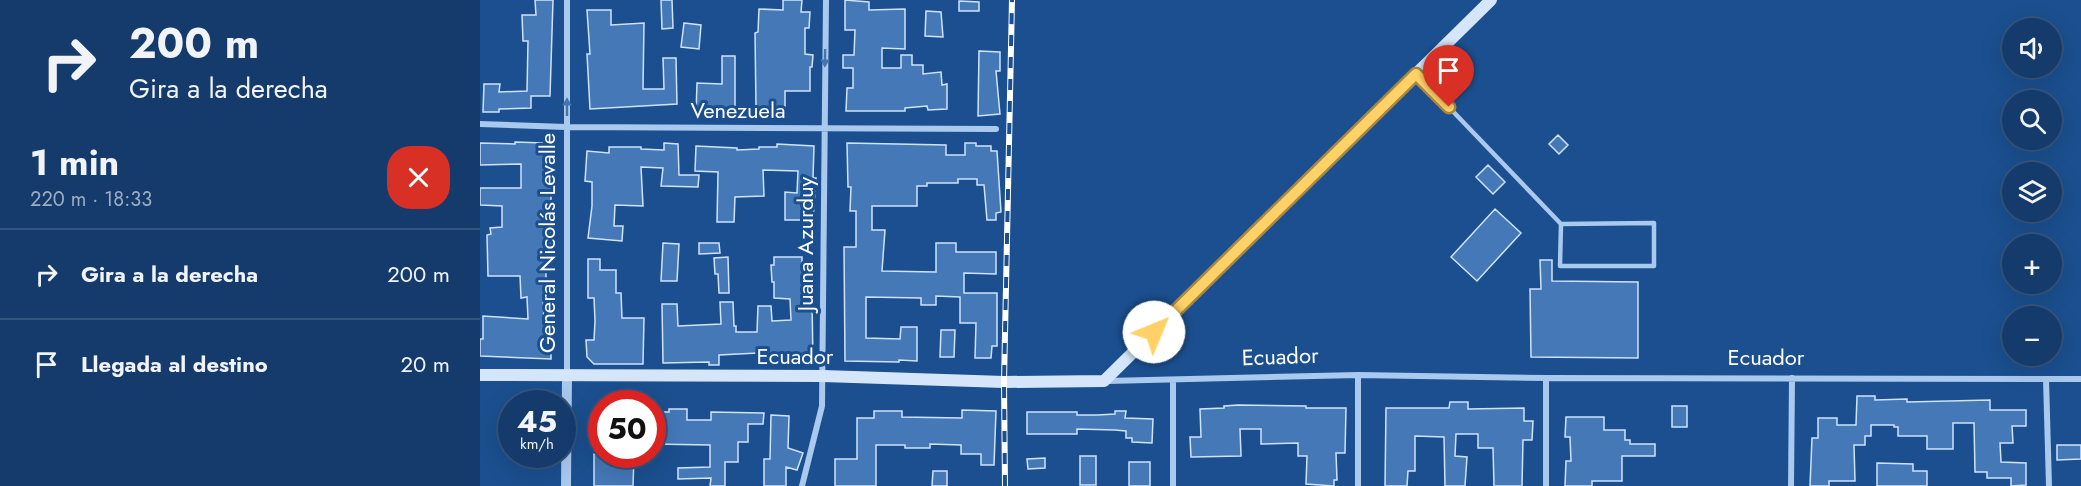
<!DOCTYPE html>
<html lang="es">
<meta charset="utf-8">
<style>
:root{--surface:#143b6b;--page:#1d4271;--text:#f1f3f6;--muted:#9dadc1;--line:#33557e}
body{margin:0;font-family:Jost,sans-serif;background:var(--page);color:var(--text);height:100vh;display:flex;flex-direction:column;font-size:22px;white-space:nowrap}
*{box-sizing:border-box;margin:0}
p{font-size:20px;color:var(--muted)}
.icon{flex:none;width:33px;height:33px;fill:none;stroke:currentColor;stroke-width:2;stroke-linecap:round;stroke-linejoin:round}
.map{position:relative;flex:1;overflow:hidden}
.panel{display:flex;flex-direction:column;background:var(--surface);width:480px}
.panel>*{flex:none}
.top-card{background:#143b6b;color:var(--text);overflow:hidden}
.buttons{position:absolute;left:1522px;top:18px;display:grid;gap:12px}
.buttons a{display:grid;place-items:center;width:60px;height:60px;border-radius:50%;background:var(--surface);box-shadow:0 6px 24px #0002,0 0 0 2px var(--line);font-size:30px}
.speed{position:absolute;left:18px;top:390px;display:flex;gap:12px;font-size:30px;font-weight:700;text-align:center}
.speed>*{display:grid;place-content:center;width:78px;height:78px;border-radius:50%;background:var(--surface);box-shadow:0 6px 24px #0002,0 0 0 2px var(--line);line-height:1}
.speed small{font-size:15px;font-weight:400}
.speed .limit{border:9px solid #d22;background:#fff;color:#111}
.pin{position:absolute;display:grid;place-items:center;width:51px;height:51px;color:#fff;margin:-62px -26px;border-radius:50% 50% 50% 0;rotate:-45deg;box-shadow:0 0 6px #0007}
.pin .icon{rotate:45deg}
.me{position:absolute;width:66px;margin:-33px;rotate:45deg;stroke-linejoin:round;filter:drop-shadow(0 0 4px #0008)}
.turn{display:flex;align-items:center;gap:21px;height:126px;padding:0 30px;font-size:27px}
.turn .icon{width:78px;height:78px;stroke-width:2.5}
.turn b{display:block;font-size:42px;line-height:51px}
.round{display:grid;place-items:center;flex:none;width:63px;height:63px;border-radius:24px;background:var(--page)}
.head{display:flex;align-items:center;justify-content:space-between;height:102px;padding:0 30px}
h1{font-size:36px;font-weight:700;line-height:45px}
ul{padding:0;list-style:none}
li{display:flex;align-items:center;gap:18px;height:90px;padding:0 30px;border-top:2px solid var(--line)}
li div{flex:1}
li b{display:block;font-size:22px}
li em{font-style:normal}
main{display:flex;flex:1;min-height:0}
.map>svg:first-child{display:block}
.building{fill:#4478b7;stroke:#cfe3fa;stroke-width:1.5}
.lines{fill:none;stroke-linecap:round;stroke-linejoin:round}
.service{stroke:#a9c9ee;stroke-width:4.5}
.minor{stroke:#a9c9ee;stroke-width:6}
.tertiary{stroke:#a9c9ee;stroke-width:10}
.secondary{stroke:#d6e6fa;stroke-width:12}
.rail-casing{stroke:#fff;stroke-width:6}
.rail{stroke:#1b4f8f;stroke-width:4;stroke-dasharray:11;stroke-linecap:butt}
.oneway{fill:#4674ac}
.route-casing{stroke:#a68842;stroke-width:15}
.route{stroke:#ffd166;stroke-width:10}
.labels{text-anchor:middle;dominant-baseline:central;stroke-width:6;stroke-linejoin:round;paint-order:stroke}
.street-label{font-size:22px;fill:#fff;stroke:#1b4f8f}
</style>
<main>
<section class="panel">
<div class="top-card">
<div class="turn"><svg class="icon" aria-label="right" viewBox="0 0 24 24"><path d="M7 20v-9h11M14 6l5 5-5 5"/></svg><div><b>200 m</b>Gira a la derecha</div></div>
</div>
<div class="head"><div><h1>1 min</h1><p>220 m · 18:33</p></div><a class="round" style="background:#d93025;color:#fff"><svg class="icon" aria-label="close" viewBox="0 0 24 24"><path d="M6 6l12 12M18 6L6 18"/></svg></a></div>
<ul>
<li><svg class="icon" aria-label="right" viewBox="0 0 24 24"><path d="M7 20v-9h11M14 6l5 5-5 5"/></svg><div><b>Gira a la derecha</b></div><em>200 m</em></li>
<li><svg class="icon" aria-label="arrive" viewBox="0 0 24 24"><path d="M6 21V4h12l-3 4 3 4H6"/></svg><div><b>Llegada al destino</b></div><em>20 m</em></li>
</ul>
</section>
<div class="map">
<svg width="1601" height="486" viewBox="0 0 1601 486">
<rect width="100%" height="100%" fill="#1b4f8f"/>
<path class="building" d="M55,0H73L70,96H51V108L19,109V112H3L4,84H20L19,92L47,91L48,41H43L42,15H56Z
M181,0H192L193,28L182,29Z
M303,0H322L321,12H330L329,28H325V54L333,55L332,67H330V91H305V107L276,108L275,33L278,32L279,9L303,10Z
M365,0L389,2V10L425,9V49L402,48V68H421V55H432V65H443V74L461,72L462,85L467,84V109L448,110L447,106L425,108V111H366L367,88H373V68H363V55H374L375,30H365Z
M479,1L499,2V11H479Z
M107,10H131V25L164,23L163,89H184L183,58H196L197,104L110,109L107,54H110Z
M446,11L461,12L463,37L445,36Z
M204,23L221,25L219,49L201,47Z
M499,51L520,52V71H516L520,114L498,116Z
M242,56H255V109H237V114L216,113L217,83L242,84Z
M1078,135L1088,145L1079,154L1069,144Z
M35,142L64,143L71,150V256H66V297H63L64,321H71V359L0,356V339H3V316L48,319L47,297L41,298L40,276H8L7,235L11,234L10,228L22,227V206L0,205V188H41V164L0,165V143L35,144Z
M184,143L198,144L199,175H219L218,187L181,186L183,168L161,167L163,206L135,205L134,226H143L142,241L108,238L112,206V182L105,181L107,151L129,153V147H161V149L184,150Z
M367,143L466,145V155H485V143H496V146H511V151H517L521,212L516,213V220H507L504,185H497V179H478V183H447V186H437V206H392V230H405L402,271L456,272V243H476V252H516V274L484,273V293H517V346H512L511,358H495L496,323H480V297L456,296V305H441V298L386,297V338L420,339L421,327H437V361L419,360V362L365,361L364,247H376V211H370L371,187H368Z
M297,144L334,146L333,178H336L333,220H305V192L317,193L318,171L283,170L284,196L255,197L254,222H237L238,172L215,171L216,146L257,148V150L279,149V147H297Z
M1008,165L1025,182L1013,194L996,177Z
M1015,209L1041,233L997,281L971,257Z
M183,243L199,244L197,281H181Z
M219,243H239L240,253L219,254Z
M248,257L249,293H239L238,274H235L234,258Z
M294,257H322V264H327L325,302H332L333,361H300V355H278V353L239,355V365H229V362L183,363L182,304H197L198,326L241,324L240,302H253L254,326H256V332H277L278,306H291L292,321L311,320L310,299L294,298V282H292L291,265H294Z
M108,259H120V270H136V293H141L142,318H164L163,364H114L107,357L106,340H114L115,321L114,298H108Z
M1060,260H1072V281L1158,282V358L1051,357L1050,289H1061Z
M461,330H475L474,357H460Z
M1377,396H1395V400L1427,399V402L1510,400V410H1546V426H1532L1533,443H1520L1521,462L1546,463V485L1531,486V478H1507V472H1495L1494,423H1473V449H1447V436H1418V427H1414V425H1391V436H1385V445H1374L1375,481H1349V486H1330L1332,438H1338V418H1357V425H1376Z
M970,402H988V409L1044,408V421H1053L1052,440H1043L1042,486H1014L1013,448H998V434H976L975,456L987,457L985,486H965L964,437L935,436V471H928L927,486H905L906,408H969Z
M758,405L826,406V408H866L865,453H856L857,480H854V486L826,484L827,456H818V443L781,444V429H760L761,456L711,457L710,437H721L720,409L744,408V406Z
M1192,406H1207V427H1192Z
M189,409H207V420H231V412L284,413L283,424H268V442H258V462H245V486H230L231,478L198,479V468L230,467V445L172,444V412H189Z
M482,410L516,411L514,465H501V454H481V445L450,444V448H425V445H396V486H355V459H377V418H394V411H422V417L482,418Z
M635,411H646L645,418L673,419L672,443L652,442V438H646V431L635,430L597,429V434H547V412H597V415H617L635,414Z
M291,415L309,416L308,448L323,453L317,470L306,467V486H284V459H290Z
M1086,417H1124V430H1145V440H1150V444H1175V456H1142V481H1112V486H1085L1086,461H1091L1090,437H1085Z
M1577,445H1601V459L1577,460Z
M114,454L154,456L153,486H114Z
M600,456H616V485H600Z
M565,458V468L548,469L547,459Z
M649,462H670V486H649Z
M1397,463L1433,464V471H1447V486H1397Z
M453,471H467V486H452Z"/>
<g class="lines">
<path class="service" d="M937,74L1081,224L1174,223V266H1080L1081,224"/>
<path class="minor" d="M0,124L86,127L516,129
M87,375V0
M1566,379L1569,486
M627,381L878,375L1066,378L1601,379
M322,486L342,406L346,0
M693,486V381
M878,486V375
M1066,486V378
M1311,486L1312,378"/>
<path class="tertiary" d="M86,486L87,376"/>
<path class="secondary" d="M0,375L343,376L524,382L624,381L1011,0"/>
<g class="rail-casing">
<path id="rail" d="M525,486L524,382L532,0"/>
</g>
<use href="#rail" class="rail"/>
</g>
<defs><path id="oneway-solid" d="M-6-.8H1V-3.2L6.5 0L1 3.2V.8H-6Z" transform="scale(1.5)"/></defs>
<g class="oneway">
<use href="#oneway-solid" transform="translate(345 58) rotate(91)"/>
<use href="#oneway-solid" transform="translate(87 107) rotate(-90)"/>
</g>
<g class="lines">
<g class="route-casing">
<path id="route" d="M674,332L936,74L969,107"/>
</g>
<use href="#route" class="route"/>
</g>
<g class="labels">
<g class="street-label">
<text x="258" y="110">Venezuela</text>
<text transform="translate(67 243) rotate(-90)">General Nicolás Levalle</text>
<text transform="translate(325 244) rotate(-90)">Juana Azurduy</text>
<text x="315" y="356">Ecuador</text>
<text transform="translate(800 356) rotate(-2)">Ecuador</text>
<text x="1286" y="357">Ecuador</text>
</g>
</g>
</svg>
<div class="buttons">
<a><svg class="icon" aria-label="sound" viewBox="0 0 24 24"><path d="M4 9h4l5-4v14l-5-4H4zM17 9q2 3 0 6"/></svg></a>
<a><svg class="icon" aria-label="search" viewBox="0 0 24 24"><circle cx="10" cy="10" r="6"/><path d="M15 15l6 6"/></svg></a>
<a><svg class="icon" aria-label="layers" viewBox="0 0 24 24"><path d="M12 4l9 5-9 5-9-5zM3 14l9 5 9-5"/></svg></a>
<a>+</a>
<a>−</a>
</div>
<div class="speed"><div>45<small>km/h</small></div><div class="limit">50</div></div>
<div class="pin" style="left:969px;top:107px;background:#d93025"><svg class="icon" aria-label="arrive" viewBox="0 0 24 24"><path d="M6 21V4h12l-3 4 3 4H6"/></svg></div>
<svg class="me" style="left:674px;top:332px" viewBox="-20 -20 40 40"><circle r="19" fill="#fff"/><path d="M0-13L10 11 0 6-10 11z" fill="#ffd166"/></svg>
</div>
</main>
